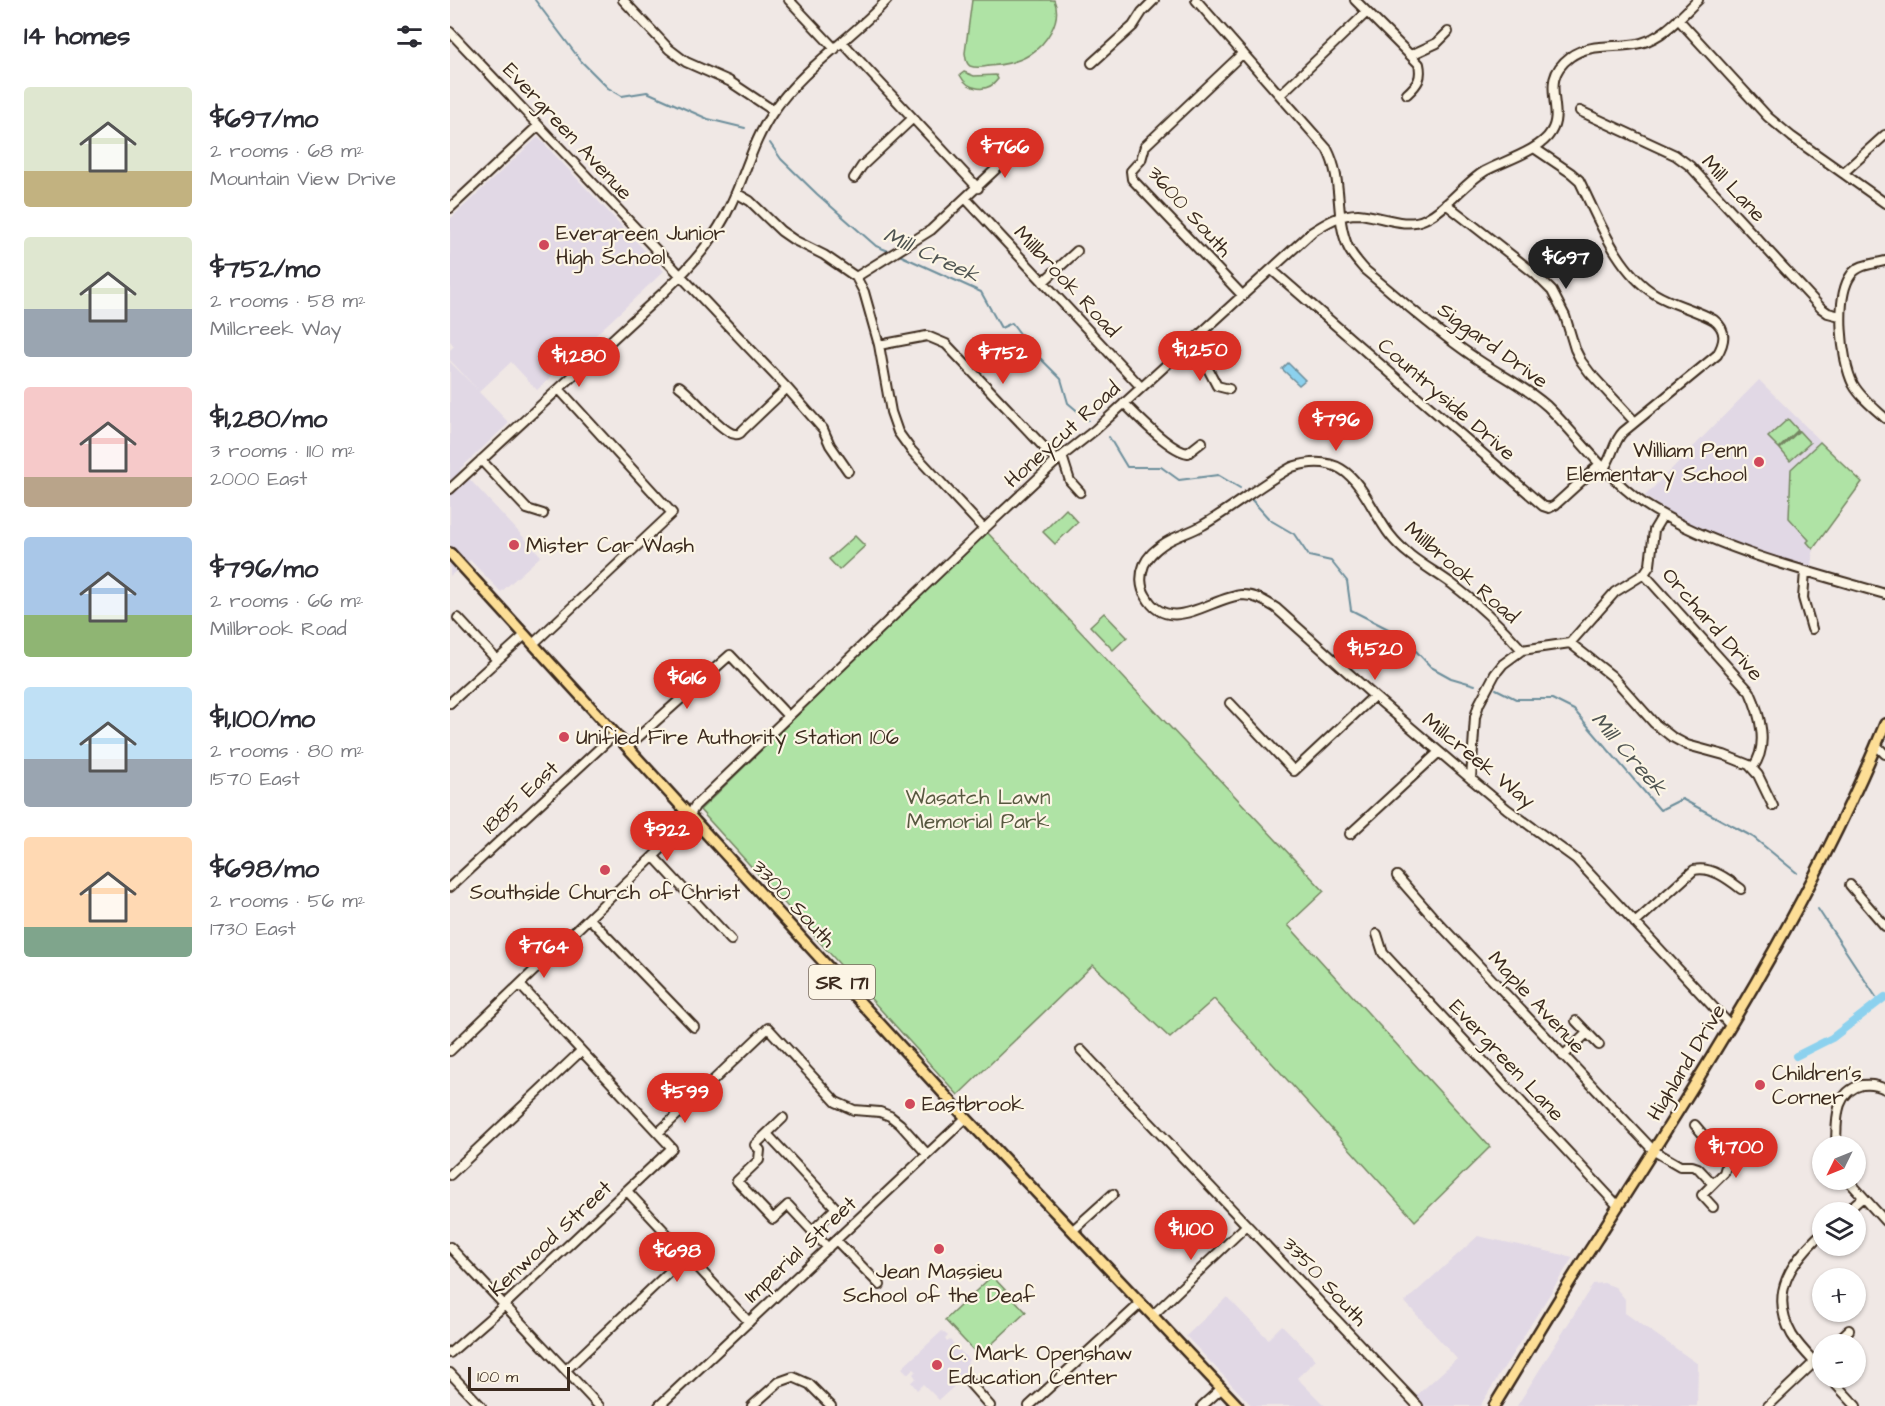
<!DOCTYPE html>
<html lang="en">
<head>
<meta charset="utf-8">
<style>
	:root { --surface:#fff; --page:#f2f2f3; --text:#2b2b33; --muted:#7c7c81; --accent:#d93025 }
	body { margin:0; font-family:"Architects Daughter",sans-serif; background:var(--page); color:var(--text); height:100vh; display:flex; flex-direction:column; font-size:22px; white-space:nowrap }
	* { box-sizing:border-box; margin:0 }
	p { font-size:20px; color:var(--muted) }
	.icon { flex:none; width:33px; height:33px; fill:none; stroke:currentColor; stroke-width:2; stroke-linecap:round; stroke-linejoin:round }
	.map { position:relative; flex:1; overflow:hidden }
	.sheet { display:flex; flex-direction:column; background:var(--surface); width:450px }
	.sheet>* { flex:none }
	.needle { width:39px; rotate:227deg }
	.buttons { position:absolute; left:1362px; top:1136px; display:grid; gap:12px }
	.buttons a { display:grid; place-items:center; width:54px; height:54px; border-radius:50%; background:var(--surface); box-shadow:0 2px 4px #0004; font-size:30px }
	.scale { position:absolute; left:18px; bottom:15px; width:102px; box-sizing:border-box; padding-left:6px; border:3px solid #3b2a1e; border-top:0; font-size:16px; line-height:21px; white-space:nowrap; color:#3b2a1e; -webkit-text-stroke:4px #fcf5e5; paint-order:stroke }
	.price { position:absolute; translate:-50% -51px; padding:0 14px; border-radius:21px; background:var(--accent); color:#fff; font-size:20px; line-height:39px; filter:drop-shadow(0 2px 3px #0008) }
	.price::after { content:''; position:absolute; left:50%; top:36px; width:18px; height:14px; margin-left:-9px; background:inherit; clip-path:polygon(0 0,100% 0,50% 100%) }
	.price.on { background:#222; color:#fff }
	ul { padding:0; list-style:none }
	li { display:flex; align-items:center; gap:18px; height:150px; padding:0 24px }
	li span { display:grid; place-items:center; flex:none; width:168px; height:120px; border-radius:6px; color:#555 }
	li>.icon { margin-inline-start:auto }
	span .icon { width:72px; height:72px; fill:#fffc; stroke-width:1 }
	li b { font-size:26px }
	h2 { display:flex; justify-content:space-between; align-items:center; height:72px; padding:0 24px; font-size:26px }
	main { display:flex; flex:1; min-height:0 }
	.map>svg:first-child { display:block }
</style>
</head>
<body>
<main>
<section class="sheet">
<h2>14 homes<svg class="icon" aria-label="filters" viewBox="0 0 24 24"><path d="M4 7h16M4 17h16"/><circle cx="9" cy="7" r="2"/><circle cx="15" cy="17" r="2"/></svg></h2>
<ul>
<li><span style="background:linear-gradient(#dfe7d0 70%,#c2b280 0)"><svg class="icon" aria-label="home" viewBox="0 0 24 24"><path d="M3 11l9-7 9 7M6 9v11h12V9"/></svg></span><div><b>$697/mo</b><p>2 rooms · 68 m²</p><p>Mountain View Drive</p></div></li>
<li><span style="background:linear-gradient(#dfe7d0 60%,#9aa5b1 0)"><svg class="icon" aria-label="home" viewBox="0 0 24 24"><path d="M3 11l9-7 9 7M6 9v11h12V9"/></svg></span><div><b>$752/mo</b><p>2 rooms · 58 m²</p><p>Millcreek Way</p></div></li>
<li><span style="background:linear-gradient(#f6c9c9 75%,#b9a48a 0)"><svg class="icon" aria-label="home" viewBox="0 0 24 24"><path d="M3 11l9-7 9 7M6 9v11h12V9"/></svg></span><div><b>$1,280/mo</b><p>3 rooms · 110 m²</p><p>2000 East</p></div></li>
<li><span style="background:linear-gradient(#a9c7e8 65%,#8fb573 0)"><svg class="icon" aria-label="home" viewBox="0 0 24 24"><path d="M3 11l9-7 9 7M6 9v11h12V9"/></svg></span><div><b>$796/mo</b><p>2 rooms · 66 m²</p><p>Millbrook Road</p></div></li>
<li><span style="background:linear-gradient(#bfe0f5 60%,#9aa5b1 0)"><svg class="icon" aria-label="home" viewBox="0 0 24 24"><path d="M3 11l9-7 9 7M6 9v11h12V9"/></svg></span><div><b>$1,100/mo</b><p>2 rooms · 80 m²</p><p>1570 East</p></div></li>
<li><span style="background:linear-gradient(#ffd9b3 75%,#7fa58c 0)"><svg class="icon" aria-label="home" viewBox="0 0 24 24"><path d="M3 11l9-7 9 7M6 9v11h12V9"/></svg></span><div><b>$698/mo</b><p>2 rooms · 56 m²</p><p>1730 East</p></div></li>
</ul>
</section>
<div class="map">
<svg width="1435" height="1406" viewBox="0 0 1435 1406">
	<rect width="100%" height="100%" fill="#f0e8e5"/>
	<filter id="ink" filterUnits="userSpaceOnUse"><feTurbulence type="fractalNoise" baseFrequency=".0167" numOctaves="2"/><feDisplacementMap in="SourceGraphic" scale="12" xChannelSelector="R" yChannelSelector="G"/><feConvolveMatrix kernelMatrix="1 2 1 2 8 2 1 2 1" color-interpolation-filters="sRGB"/></filter>
	<g filter="url(#ink)">
		<!-- built -->
		<path fill="#e1d8e5" d="M88,137L214,271L87,390L61,362L29,392L59,423L10,469L91,556L51,592L20,560L0,576V362L28,390L0,360V350L4,346L0,341V219Z
			M1309,380L1412,482L1363,549L1361,569L1318,555L1253,529L1219,513L1195,496Z
			M1028,1236L1123,1257L1030,1406H967L971,1402L966,1396L1007,1359L955,1302Z
			M1154,1283L1165,1287L1175,1299V1313L1248,1364L1247,1406H1067L1143,1284Z
			M777,1297L818,1339L832,1325L866,1360L847,1378L875,1406H802L736,1336Z
			M492,1331L498,1336L495,1339L497,1342L500,1340L519,1360L517,1363L521,1368L518,1371L519,1373L489,1400L473,1384L467,1390L461,1382L466,1378L463,1374L466,1371L464,1369L458,1374L452,1368Z"/>
		<!-- green -->
		<path fill="#afe3a5" stroke="#758662" stroke-width="1.5" d="M522,0H604C613,20 596,44 579,55C568,62 552,65 539,66C534,67 525,68 520,66C515,63 516,57 515,53Z
			M514,72L524,76L546,75L548,79C538,93 518,91 510,75Z
			M1338,419L1348,430L1329,448L1318,437Z
			M1349,431L1360,443L1340,461L1330,449Z
			M1370,442L1412,482L1363,549L1357,542L1359,540L1339,518L1341,469Z
			M616,509L628,522L605,544L593,532Z
			M536,531L874,891L838,925L1040,1147L965,1221L764,999L720,1038L643,965L508,1095L250,810Z
			M405,536L415,546L389,570L379,559Z
			M654,613L677,637L663,650L640,626Z
			M542,1276L576,1312L529,1356L495,1320Z"/>
		<!-- water -->
		<path fill="#8cd1ee" stroke="#6c8e9b" stroke-width="1.5" d="M838,363L855,380L849,385L832,369Z"/>
		<g fill="none" stroke-linecap="round" stroke-linejoin="round">
			<!-- stream -->
			<path stroke="#6c8e9b" stroke-width="2" d="M85,0L131,61L158,88L172,96L197,92L258,119L295,128
				M320,143L331,159L367,194L426,246L441,252
				M447,254L531,292L551,328L562,323L583,351L611,379L618,403L638,420
				M659,437L677,467H711L729,480L768,475L790,488
				M801,499L820,520L844,534L859,556L881,561L897,581L901,610L952,636L981,667L1001,678L1025,685
				M1046,689L1066,699H1102L1124,710L1210,810L1232,799L1303,837L1347,873
				M1368,909L1426,997"/>
			<!-- canal -->
			<path stroke="#8cd1ee" stroke-width="8" d="M1346,1056L1382,1038L1435,997"/>
			<defs>
				<path id="minor" d="M173,0L219,49L236,62L279,81L324,111
					M339,0L385,49
					M746,0L877,149C894,181 884,215 898,247C902,256 909,263 915,270C950,299 984,330 1021,355C1046,373 1075,386 1097,406C1133,441 1161,485 1204,510C1275,552 1357,571 1435,594
					M905,0L969,64C972,78 968,84 957,94
					M1228,19L1318,117L1342,137L1435,203
					M0,32L337,388L373,429L380,445L398,471
					M393,43L528,188
					M793,53L695,146L691,160L681,171L682,179L793,296
					M961,55L987,43L998,32
					M642,63L683,26L692,12L704,0
					M830,95L917,12
					M1130,111L1225,155L1240,166L1371,308L1378,313L1390,316
					M1084,148L1121,173L1129,180C1148,218 1167,271 1205,294C1223,305 1245,309 1264,320C1277,330 1275,342 1267,355L1173,432C1163,442 1163,456 1154,468
					M1393,173L1435,135
					M404,178L412,166L463,118
					M286,193L300,201L331,231L344,240L374,255L406,277L414,292L429,345L441,412L448,432L461,450L534,529
					M516,199L691,387
					M996,204L1084,273L1102,291L1115,316L1125,349L1131,361L1140,373L1185,422
					M0,208L88,126
					M1435,261C1424,264 1408,264 1401,275C1385,297 1391,360 1403,384C1410,397 1424,408 1435,418
					M822,270L1093,506L1099,508L1105,505L1150,464
					M406,277L481,230L577,140
					M593,282L627,251
					M429,345L477,336L496,344L607,461
					M737,345L756,365L767,386L779,389
					M229,386C242,395 273,434 285,434C290,435 290,433 293,430L337,388
					M674,403C687,416 720,451 738,453L752,442
					M612,456L620,481L630,492
					M31,460L77,509L93,514
					M0,489L215,291C242,265 266,238 281,204C296,173 303,141 323,112C353,68 401,39 437,0
					M1355,571L1353,598L1362,629
					M1194,574L1300,692C1310,714 1319,747 1303,767
					M8,618L47,660
					M1120,643L1162,676L1204,723L1222,737L1237,745L1274,755L1299,765L1308,775L1323,806
					M83,644L222,513L109,389
					M1072,650C1051,626 1027,603 1002,584C980,568 957,557 940,535C925,516 912,481 891,469C876,460 858,462 842,467C811,484 784,507 753,525C740,533 724,536 712,545C704,551 698,556 694,565C690,575 690,587 696,596C718,637 762,597 792,595C805,595 815,601 826,608L924,696L1021,779L1057,809L1126,859L1280,1025
					M0,703L75,635
					M780,703L844,771L924,696
					M1426,745L1435,754
					M177,747L280,655L338,716
					M1021,779L1025,717L1029,704L1045,674L1053,664L1072,650L1120,643L1165,592L1194,574L1200,565L1204,530L1213,515
					M900,834L989,752
					M204,857L281,940
					M947,876L982,916L1204,1151L1230,1166H1242L1248,1168L1263,1184
					M1400,885L1435,926
					M0,887L165,734
					M139,918L244,1027
					M1185,923L1244,870C1261,866 1278,879 1291,889
					M927,934L933,953L1168,1206
					M1126,1021L1149,1045
					M631,1050L968,1406
					M0,1051L233,828L245,806L534,529L612,456L645,430L862,232C876,223 890,214 908,214C929,215 955,229 975,219C998,208 1013,184 1035,171C1054,161 1091,150 1101,132C1116,108 1087,82 1120,57C1140,42 1168,49 1191,43C1214,37 1231,16 1248,0
					M1113,1056L1137,1033
					M333,1118L305,1145L310,1150L309,1160L287,1181L323,1219L338,1205L378,1248
					M1245,1125L1277,1163L1274,1173L1252,1195L1263,1207
					M208,1133L318,1028L386,1102L404,1110L430,1112L440,1116L450,1124L477,1154
					M317,1134L386,1208L362,1231
					M1386,1146C1387,1123 1383,1092 1412,1085C1420,1084 1428,1085 1435,1089
					M0,1175L131,1051
					M1397,1179L1435,1221
					M177,1191L299,1322
					M1396,1212L1413,1197
					M623,1230L663,1194
					M1372,1233C1342,1261 1318,1293 1342,1335C1350,1348 1362,1359 1372,1370
					M386,1240L430,1285
					M0,1247L149,1406
					M703,1315L797,1225
					M1384,1344L1399,1330
					M0,1353L46,1313L222,1148L70,985
					M116,1370L237,1255
					M0,1373L31,1406
					M1379,1377L1406,1406
					M517,1380L540,1406
					M209,1406L516,1118
					M302,1406L329,1382L343,1377L359,1384L381,1406
					M579,1406L691,1303
					M752,1406L772,1388
					M1318,1406L1372,1355"/>
				<path id="major" d="M0,553L516,1118L788,1406
					M1044,1406C1078,1351 1111,1294 1147,1239C1253,1073 1360,907 1435,724"/>
			</defs>
			<!-- minor casing -->
			<use href="#minor" stroke="#3b2a1e" stroke-width="12"/>
			<!-- major casing -->
			<use href="#major" stroke="#3b2a1e" stroke-width="14"/>
			<!-- minor -->
			<use href="#minor" stroke="#fcf5e5" stroke-width="8"/>
			<!-- major -->
			<use href="#major" stroke="#fdde96" stroke-width="9"/>
		</g>
	</g>
	<!-- markers -->
	<g fill="#d1495b" stroke="#fcf5e5" stroke-width="2">
		<circle cx="94" cy="245" r="6"/>
		<circle cx="1309" cy="462" r="6"/>
		<circle cx="64" cy="545" r="6"/>
		<circle cx="114" cy="737" r="6"/>
		<circle cx="155" cy="870" r="6"/>
		<circle cx="1310" cy="1085" r="6"/>
		<circle cx="460" cy="1104" r="6"/>
		<circle cx="489" cy="1249" r="6"/>
		<circle cx="487" cy="1365" r="6"/>
	</g>
	<g text-anchor="middle" stroke-width="4.5" stroke-linejoin="round" paint-order="stroke">
		<!-- shield labels -->
		<rect fill="#fcf5e5" stroke="#75675a" stroke-width="1.5" x="359" y="965" width="66" height="34" rx="4.5"/>
		<g font-size="20" font-weight="bold" fill="#3b2a1e">
			<text x="392" y="989">SR 171</text>
		</g>
		<!-- street labels -->
		<g font-size="21" fill="#3b2a1e" stroke="#fcf5e5">
			<text transform="translate(118 131) rotate(47)" y="7">Evergreen Avenue</text>
			<text transform="translate(1284 188) rotate(47)" y="7">Mill Lane</text>
			<text transform="translate(740 211) rotate(48)" y="7">3600 South</text>
			<text transform="translate(617 281) rotate(47)" y="7">Millbrook Road</text>
			<text transform="translate(1043 345) rotate(36)" y="7">Siggard Drive</text>
			<text transform="translate(997 399) rotate(41)" y="7">Countryside Drive</text>
			<text transform="translate(612 434) rotate(-42)" y="7">Honeycut Road</text>
			<text transform="translate(1012 572) rotate(41)" y="7">Millbrook Road</text>
			<text transform="translate(1263 624) rotate(49)" y="7">Orchard Drive</text>
			<text transform="translate(1029 760) rotate(39)" y="7">Millcreek Way</text>
			<text transform="translate(70 797) rotate(-43)" y="7">1885 East</text>
			<text transform="translate(344 903) rotate(47)" y="7">3300 South</text>
			<text transform="translate(1087 1002) rotate(47)" y="7">Maple Avenue</text>
			<text transform="translate(1057 1060) rotate(47)" y="7">Evergreen Lane</text>
			<text transform="translate(1236 1062) rotate(-59)" y="7">Highland Drive</text>
			<text transform="translate(100 1238) rotate(-43)" y="7">Kenwood Street</text>
			<text transform="translate(350 1249) rotate(-43)" y="7">Imperial Street</text>
			<text transform="translate(875 1281) rotate(47)" y="7">3350 South</text>
		</g>
		<!-- poi labels -->
		<g font-size="21" fill="#3b2a1e" stroke="#fcf5e5" text-anchor="start">
			<text x="106" y="240">Evergreen Junior<tspan x="106" dy="24">High School</tspan></text>
			<text x="1297" y="457" text-anchor="end">William Penn<tspan x="1297" dy="24">Elementary School</tspan></text>
			<text x="76" y="552">Mister Car Wash</text>
			<text x="126" y="744">Unified Fire Authority Station 106</text>
			<text x="155" y="899" text-anchor="middle">Southside Church of Christ</text>
			<text x="1322" y="1080">Children's<tspan x="1322" dy="24">Corner</tspan></text>
			<text x="472" y="1111">Eastbrook</text>
			<text x="489" y="1278" text-anchor="middle">Jean Massieu<tspan x="489" dy="24">School of the Deaf</tspan></text>
			<text x="499" y="1360">C. Mark Openshaw<tspan x="499" dy="24">Education Center</tspan></text>
		</g>
		<!-- park labels -->
		<g font-size="21" fill="#585840" stroke="#fcf5e5">
			<text x="528" y="804">Wasatch Lawn<tspan x="528" dy="24">Memorial Park</tspan></text>
		</g>
		<!-- water labels -->
		<g font-size="22" font-style="italic" fill="#4f5452" stroke="#fcf5e5">
			<text transform="translate(482 254) rotate(25)" y="8">Mill Creek</text>
			<text transform="translate(1180 753) rotate(49)" y="8">Mill Creek</text>
		</g>
	</g>
</svg>
<div class="buttons">
<a><svg class="needle" viewBox="-14 -14 28 28"><path d="M0-13l5 13h-10z" fill="#e53935"/><path d="M0 13l5-13h-10z" fill="#7c7c81"/></svg></a>
<a><svg class="icon" aria-label="layers" viewBox="0 0 24 24"><path d="M12 4l9 5-9 5-9-5zM3 14l9 5 9-5"/></svg></a>
<a>+</a>
<a>−</a>
</div>
<div class="scale">100 m</div>
<b class="price" style="left:555px;top:179px">$766</b>
<b class="price on" style="left:1116px;top:290px">$697</b>
<b class="price" style="left:750px;top:382px">$1,250</b>
<b class="price" style="left:553px;top:385px">$752</b>
<b class="price" style="left:129px;top:388px">$1,280</b>
<b class="price" style="left:886px;top:452px">$796</b>
<b class="price" style="left:925px;top:681px">$1,520</b>
<b class="price" style="left:237px;top:710px">$616</b>
<b class="price" style="left:217px;top:862px">$922</b>
<b class="price" style="left:94px;top:979px">$764</b>
<b class="price" style="left:235px;top:1124px">$599</b>
<b class="price" style="left:1286px;top:1179px">$1,700</b>
<b class="price" style="left:741px;top:1261px">$1,100</b>
<b class="price" style="left:227px;top:1283px">$698</b>
</div>
</main>
</body>
</html>
